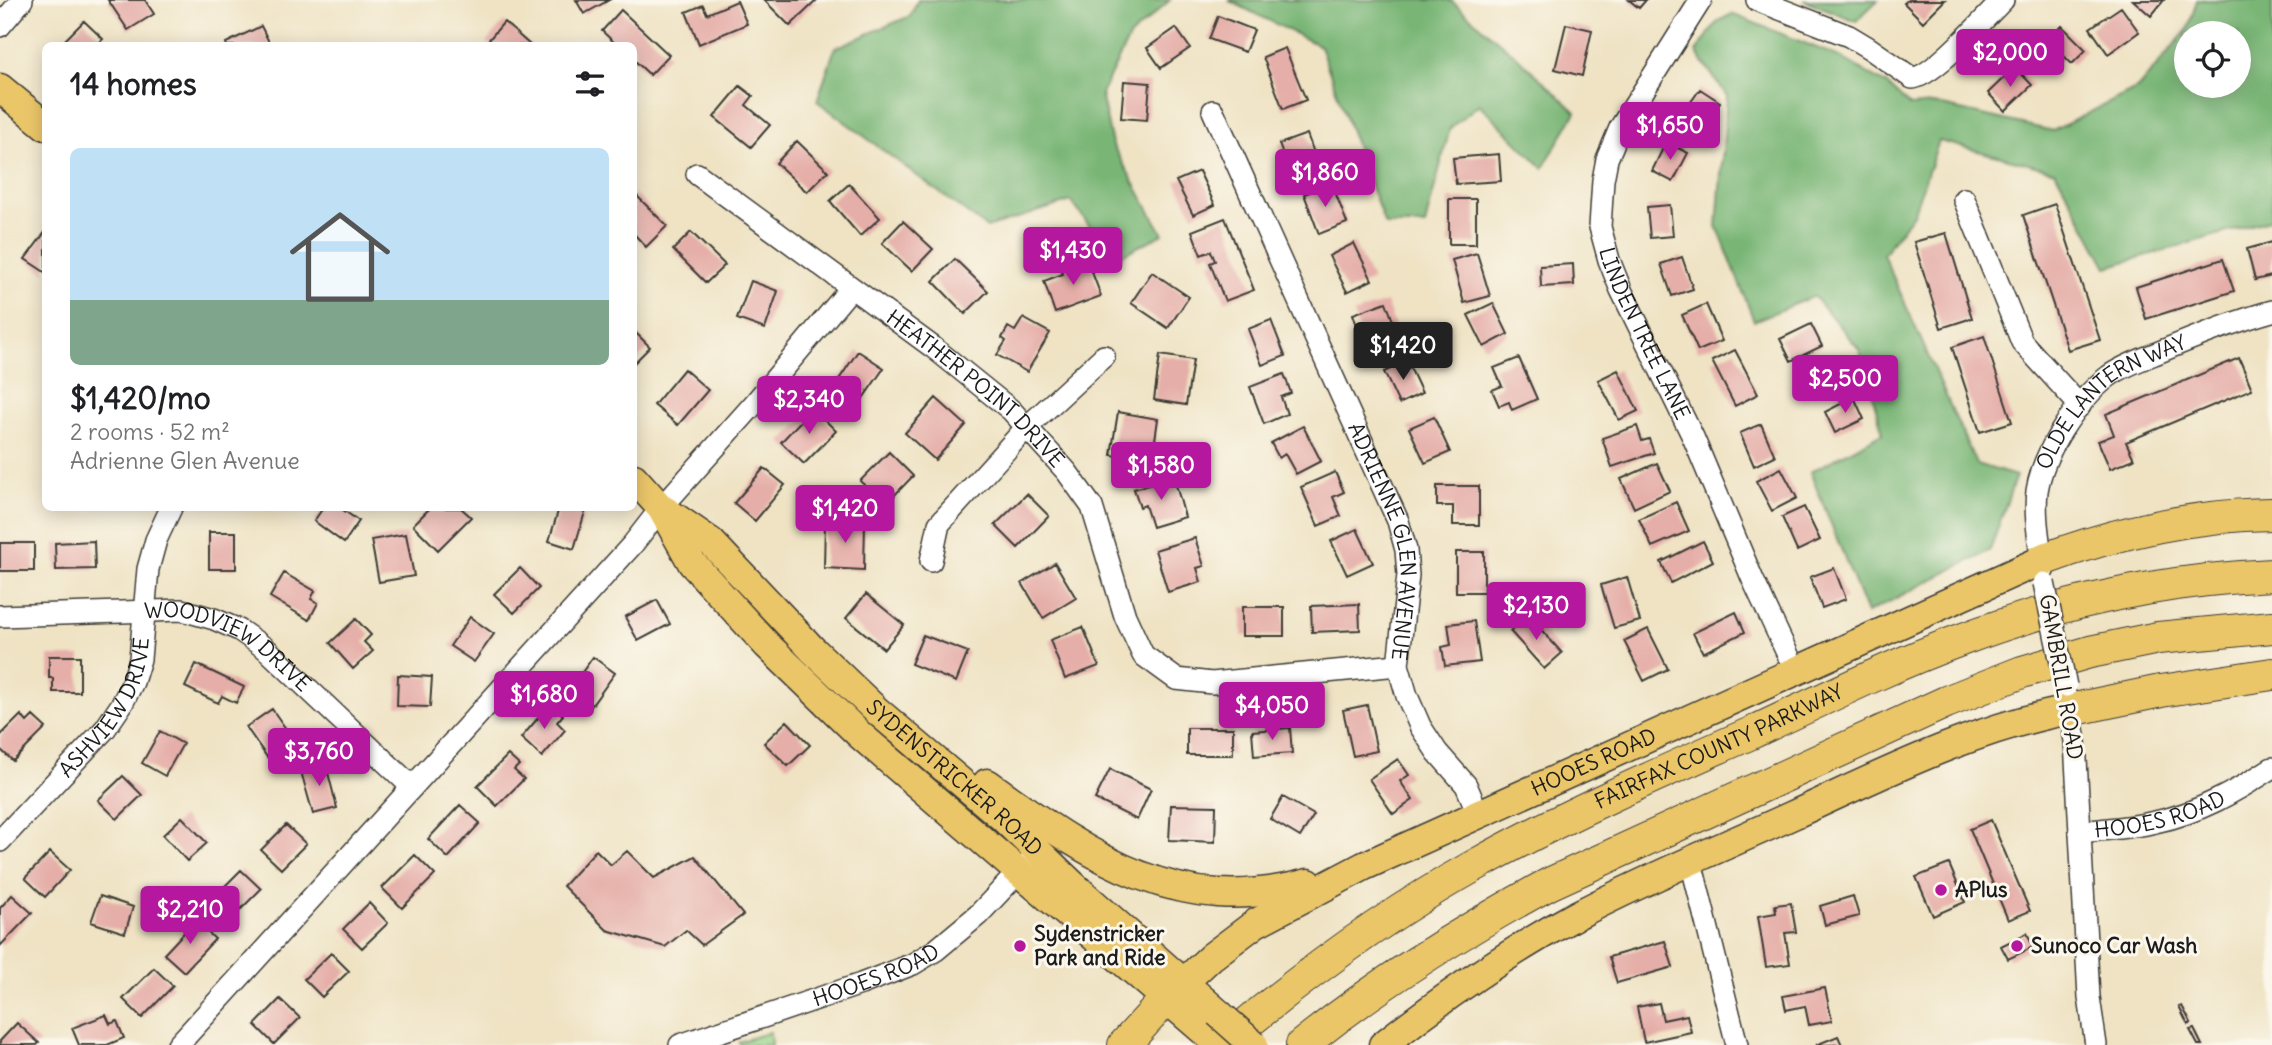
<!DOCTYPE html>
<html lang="en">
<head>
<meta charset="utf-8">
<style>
	:root { --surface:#fff; --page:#f2f2f2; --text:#202124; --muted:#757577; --accent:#b5179e }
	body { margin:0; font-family:Delius,sans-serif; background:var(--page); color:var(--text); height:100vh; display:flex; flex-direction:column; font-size:26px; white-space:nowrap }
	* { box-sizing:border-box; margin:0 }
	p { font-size:23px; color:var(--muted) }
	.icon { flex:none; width:38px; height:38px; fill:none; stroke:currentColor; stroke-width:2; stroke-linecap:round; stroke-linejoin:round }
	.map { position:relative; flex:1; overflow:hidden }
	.details { position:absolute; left:42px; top:42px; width:595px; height:469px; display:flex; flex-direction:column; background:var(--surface); border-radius:10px; box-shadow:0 4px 18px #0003 }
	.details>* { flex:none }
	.fabs { position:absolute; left:2174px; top:21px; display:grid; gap:14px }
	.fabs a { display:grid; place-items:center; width:77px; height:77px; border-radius:50%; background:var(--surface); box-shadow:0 4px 18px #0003; font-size:35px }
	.price { position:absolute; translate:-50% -60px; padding:0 16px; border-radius:7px; background:var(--accent); color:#fff; font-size:23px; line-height:46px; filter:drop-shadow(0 2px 4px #0008) }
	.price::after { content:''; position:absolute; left:50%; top:42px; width:21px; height:16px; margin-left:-10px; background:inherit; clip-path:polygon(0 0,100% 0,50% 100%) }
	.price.selected { background:#222; color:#fff }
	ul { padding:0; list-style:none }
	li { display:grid; align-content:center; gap:14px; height:371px; padding:0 28px }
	li span { display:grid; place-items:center; height:217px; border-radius:10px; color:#555 }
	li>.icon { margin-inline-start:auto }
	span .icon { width:126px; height:126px; fill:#fffc; stroke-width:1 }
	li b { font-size:30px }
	h2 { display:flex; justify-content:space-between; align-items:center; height:84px; padding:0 28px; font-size:30px }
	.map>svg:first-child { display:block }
</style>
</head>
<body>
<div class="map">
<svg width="2272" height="1045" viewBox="0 0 2272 1045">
	<rect width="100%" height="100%" fill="#fbf7ec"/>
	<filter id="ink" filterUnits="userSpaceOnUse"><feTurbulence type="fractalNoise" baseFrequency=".0143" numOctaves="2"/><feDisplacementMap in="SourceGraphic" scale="14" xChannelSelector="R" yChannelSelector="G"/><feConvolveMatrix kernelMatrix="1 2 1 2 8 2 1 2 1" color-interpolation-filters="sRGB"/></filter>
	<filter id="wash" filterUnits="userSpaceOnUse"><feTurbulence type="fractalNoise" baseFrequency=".00686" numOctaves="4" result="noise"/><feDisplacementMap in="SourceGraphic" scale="28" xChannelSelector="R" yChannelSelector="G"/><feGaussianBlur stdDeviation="1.57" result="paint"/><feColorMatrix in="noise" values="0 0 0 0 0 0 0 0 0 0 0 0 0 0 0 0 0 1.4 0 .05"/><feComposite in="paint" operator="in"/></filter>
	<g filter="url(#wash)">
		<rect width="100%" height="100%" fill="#efe3c4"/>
		<!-- green -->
		<path fill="#97d58a" stroke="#5a7853" stroke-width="2" d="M770,1032L771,1045H740L739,1042Z"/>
		<!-- forest -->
		<path fill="#79b676" stroke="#4a6949" stroke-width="2" fill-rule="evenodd" d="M918,0H1170L1130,36L1101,94L1112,144L1163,234L1114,259L1071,201L987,228L817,101L835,48L910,16Z
			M1228,0H1450L1516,56L1576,112L1543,168L1479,104L1450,128L1425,225H1385L1320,46Z
			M1804,0H1878L1856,21Z
			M2197,0H2272V219L2107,267L2055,171L1939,141L1913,214L1883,254L1976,464L2016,476L1990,550L1867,613L1810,472L1883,433L1859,349L1814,296L1754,321L1717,226L1727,96L1696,52L1718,21L1732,14L1842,58L1889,86L1910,106L1934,104L2053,131L2138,88L2188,29ZM2238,33V86H2186V33Z"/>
		<g id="blocks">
			<!-- building -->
			<path fill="#e5aea8" d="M108,0H145L154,14L128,30Z
				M576,0H609L584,14Z
				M764,0H817L790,26Z
				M1629,0H1646L1639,8Z
				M1908,0H1945L1923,22L1904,3Z
				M2133,0H2164L2151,16Z
				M737,1L747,24L699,44L686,12L703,5L707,14Z
				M2121,7L2139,32L2108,54L2090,28Z
				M621,10L669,55L650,75L634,60V46H618L602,31Z
				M1218,16L1254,30L1245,52L1209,39Z
				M84,21L103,39L96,46H59Z
				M504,22L531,46L485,44Z
				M1566,24L1592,30L1582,76L1555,69Z
				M261,26L271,46H227L226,43Z
				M2062,26L2086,50L2072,64L2064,56L2051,69L2035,53Z
				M1176,28L1190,48L1161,68L1147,48Z
				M1285,48L1306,100L1283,109L1263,57Z
				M2015,67L2032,85L2005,111L1988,93Z
				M1124,81L1150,83L1147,120L1121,118Z
				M740,86L753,96L746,105L770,125L751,147L714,117Z
				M1700,89L1720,102L1701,130L1681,116Z
				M1307,134L1320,169L1292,179L1279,144Z
				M797,141L828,171L807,192L776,163Z
				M1666,142L1688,153L1673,182L1652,171Z
				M1499,154L1501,181L1456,184L1453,158Z
				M1199,171L1215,205L1193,215L1176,181Z
				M849,184L880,218L860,236L830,201Z
				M1332,184L1347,223L1319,234L1304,194Z
				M634,193L667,226L646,247L634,234Z
				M1449,199H1476V244H1449Z
				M2055,204L2100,340L2068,350L2023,215Z
				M1670,205L1673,236L1650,238L1647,207Z
				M1225,218L1254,290L1225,301L1210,263L1215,261L1211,251L1201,255L1192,231Z
				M903,221L933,249L912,271L882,243Z
				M46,231V273L25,259Z
				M691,232L725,265L706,283L673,250Z
				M1946,233L1972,318L1941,328L1914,242Z
				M2272,242V276L2255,280L2247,249Z
				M1354,243L1372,280L1347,292L1329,256Z
				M1477,253L1490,296L1464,303L1452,260Z
				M1682,257L1693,289L1672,296L1661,264Z
				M955,259L988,291L965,314L933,281Z
				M1087,259L1101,296L1055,313L1044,281L1063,274L1061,269Z
				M2223,259L2234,291L2146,319L2136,287Z
				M1573,264L1574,285L1541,287L1540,266Z
				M1152,272L1189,297L1168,328L1131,303Z
				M751,281L778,291L765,329L737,319Z
				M1386,302L1400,340L1378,348L1371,330L1360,334L1353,314Z
				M1493,303L1508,334L1484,347L1468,315Z
				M1706,304L1722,341L1698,351L1682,315Z
				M1023,318L1050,333L1027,372L997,355L1006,341L1002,338L1008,327L1015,331Z
				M1271,320L1285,356L1262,365L1248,329Z
				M1811,324L1822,346L1791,361L1780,339Z
				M634,331L650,347L634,363Z
				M1984,336L2012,422L1980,432L1952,347Z
				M1735,350L1758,394L1735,406L1712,361Z
				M858,351L884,368L861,401L836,384Z
				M1160,355L1193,360L1186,405L1154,400Z
				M1519,358L1537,399L1512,410L1509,402L1499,406L1492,390L1502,386L1494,368Z
				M2239,358L2252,389L2126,442L2134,459L2110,469L2098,441L2114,435L2106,414Z
				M1407,361L1422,393L1399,404L1384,372Z
				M684,369L708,390L678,425L654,405Z
				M1618,370L1638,411L1619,420L1598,380Z
				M1284,374L1291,393L1281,397L1287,414L1264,424L1250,387Z
				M1854,397L1864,419L1835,433L1825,412Z
				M936,398L966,425L935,460L905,433Z
				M813,408L836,431L804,464L781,442Z
				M1118,412L1158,419L1152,461L1111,455Z
				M1434,417L1450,452L1425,463L1409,428Z
				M1761,424L1775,456L1754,466L1740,433Z
				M1303,426L1321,461L1296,474L1285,454L1279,458L1271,443Z
				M1637,426L1642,441L1649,439L1654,453L1612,467L1602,438Z
				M889,452L913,476L885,505L860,481Z
				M1657,463L1670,491L1634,508L1621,479Z
				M764,468L785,485L755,521L734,503Z
				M1781,468L1797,498L1772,511L1756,481Z
				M1335,472L1344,492L1333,497L1341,516L1318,526L1301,487Z
				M1174,478L1185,517L1152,527L1145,505L1140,507L1134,489Z
				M1437,486H1479V525H1453V506H1437Z
				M1027,494L1049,516L1018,548L995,525Z
				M1676,502L1689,531L1652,547L1639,519Z
				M1804,507L1820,540L1797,551L1782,517Z
				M323,508H340L359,521L344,543L314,521Z
				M430,508H461L471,517L438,550L413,525Z
				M559,508H571L585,512L574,549L549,541Z
				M825,520L865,522L864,570L824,568Z
				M1357,529L1373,563L1347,575L1331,541Z
				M209,532H236V569H209Z
				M406,534L414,576L379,582L371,540Z
				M1195,538L1204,566L1197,568L1201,582L1168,592L1155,550Z
				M94,541L95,569L56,570L55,543Z
				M1703,541L1713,561L1671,583L1661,562Z
				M0,543H34V571H0Z
				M1456,552H1484V592H1456Z
				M1055,563L1076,598L1043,618L1022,583Z
				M520,568L539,588L514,613L494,594Z
				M1834,568L1846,599L1822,608L1810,577Z
				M284,573L315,591L311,599L318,603L309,620L270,597Z
				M1627,577L1640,621L1614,628L1601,585Z
				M866,594L904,625L884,649L846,618Z
				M657,600L670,624L638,641L625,617Z
				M1359,604L1360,630L1312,632L1311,606Z
				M1242,607H1284V636H1242Z
				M1736,612L1745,632L1703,653L1693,633Z
				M1528,615L1562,653L1544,669L1510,631Z
				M470,617L494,634L474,662L450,646Z
				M356,619L371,635L364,642L373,651L353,669L330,643Z
				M1474,621L1480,662L1445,666L1442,647L1451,645L1448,624Z
				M1083,627L1099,666L1065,679L1050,640Z
				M1648,629L1668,669L1644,681L1624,641Z
				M923,635L968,652L956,682L911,664Z
				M49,656H80V692H53V678H49Z
				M593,657L615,673L587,712L565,696Z
				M196,664L244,687L236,703L222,696L218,703L185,687Z
				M398,675L432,677L430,707L397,706Z
				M550,704L563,715L557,722L565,730L542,757L521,738Z
				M1367,705L1377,751L1353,756L1343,710Z
				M272,709L293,739L267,757L246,727Z
				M21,715L27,722L33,716L46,728L13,761L0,749V736Z
				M787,721L810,745L788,766L764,743Z
				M1187,728H1233V755H1187Z
				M1290,728L1292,753L1254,756L1252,731Z
				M160,731L183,744L165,776L142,763Z
				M508,755L519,765L514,770L524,779L497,806L477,786Z
				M1398,759L1409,775L1400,781L1413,800L1393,814L1369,779Z
				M325,761L337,808L313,814L300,768Z
				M1110,769L1151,789L1137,820L1095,799Z
				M123,776L142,795L117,819L98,800Z
				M1283,797L1314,815L1300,837L1270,819Z
				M460,805L480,823L448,858L428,839Z
				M1171,805L1216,806L1215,842L1169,840Z
				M182,817L207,843L187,861L163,835Z
				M1991,820L2030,911L2008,920L1970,829Z
				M286,825L306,844L281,869L261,850Z
				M596,850L611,865L627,851L654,878L695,856L743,915L702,945L686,930L665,947L607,930L563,886Z
				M50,852L70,870L45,897L25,878Z
				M415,855L435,875L402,908L382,888Z
				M1949,864L1965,902L1933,916L1916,877Z
				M241,870L261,889L229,921L209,902Z
				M12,895L32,913L0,946V908Z
				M100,896L133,907L125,933L91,922Z
				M1853,896L1859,916L1825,925L1820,906Z
				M369,903L388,923L362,948L343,929Z
				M1791,903L1796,932L1785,933L1790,964L1766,967L1758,916L1776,913L1775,905Z
				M195,921L215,939L184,972L164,954Z
				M2027,933L2033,947L2008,959L2001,946Z
				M1665,941L1673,967L1617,983L1609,957Z
				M331,953L349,971L322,997L304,979Z
				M154,968L173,986L142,1018L123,999Z
				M1825,988L1832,1021L1809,1025L1805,1006L1786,1010L1783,996Z
				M280,999L300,1018L274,1044L255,1025Z
				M1659,1003L1663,1020L1687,1015L1691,1032L1644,1042L1637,1007Z
				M2182,1006L2191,1023L2188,1025L2179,1007Z
				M106,1015L110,1024L117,1021L124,1038L107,1045H79L72,1028Z
				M17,1023L39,1043L37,1045H0V1041Z
				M2194,1029L2202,1045H2198L2190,1030Z
				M1838,1036L1842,1045H1816Z"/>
		</g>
	</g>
	<g filter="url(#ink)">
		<use href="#blocks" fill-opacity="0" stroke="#3c3a35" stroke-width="2"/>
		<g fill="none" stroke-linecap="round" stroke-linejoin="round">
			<defs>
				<g id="minor">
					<path id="s1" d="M1701,0L1620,128L1607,159L1603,180L1600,227L1609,260L1621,290L1693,437L1753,580L1795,670"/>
					<path d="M1757,0L1849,36L1869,48L1912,78C1932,78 1986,17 2003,0"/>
					<path d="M0,26L22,0"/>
					<path id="s2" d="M1213,111L1398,521L1406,550L1408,575L1398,665L1407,696L1420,726L1437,752L1466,785L1478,813"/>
					<path id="s3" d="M697,174L934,348L1011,410L1067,472L1092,507L1125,616L1143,655L1176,679L1212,683L1398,665"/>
					<path d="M1964,199L2022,342L2080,406"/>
					<path d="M931,561L939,524L1026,428L1104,356"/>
					<path id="s4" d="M2043,571C2040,545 2034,517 2037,491C2043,452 2077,400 2109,376C2123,366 2142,359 2157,353C2195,337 2232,322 2272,311"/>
					<path id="s5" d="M0,616L182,610L214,619L239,630L265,648L412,787"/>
					<path d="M2068,699L2075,741L2089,997L2096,1045"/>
					<path id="s6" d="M2080,832C2105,829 2131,828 2155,822C2199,813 2235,792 2272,768"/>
					<path id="s7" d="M0,841L105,729L122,704L133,682L140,659L148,569L156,540L171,508"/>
					<path d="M1691,862L1737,1045"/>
					<path d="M178,1045L633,544L661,508L754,404L851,288"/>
					<path id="s8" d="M680,1045L861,984L913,964L936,950L978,915L1027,863"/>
				</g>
				<g id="major">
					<path d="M0,88L46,126"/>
					<path d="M634,478L661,508L692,563L767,645L860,735L1220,1045"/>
					<path id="s9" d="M666,511L711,542L812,649L876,710L1001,816L1073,885L1218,1013"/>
					<path d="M987,783C1090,856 1175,919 1308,883"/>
					<path id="s10" d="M1166,999L1211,957L1256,923L1364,866L2042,560"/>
					<path d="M1383,1045C1444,997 1508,952 1577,915C1647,878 1721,848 1793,815C1883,774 1973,728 2070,710"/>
				</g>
				<g id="highway">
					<path d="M2042,560C2114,533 2194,515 2272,514"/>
					<path d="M2070,710L2161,691L2272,674"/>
					<path d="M1124,1045L1166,999"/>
					<path id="s11" d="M1221,1045C1300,978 1384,916 1474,866C1563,816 1656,775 1749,734C1818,702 1887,667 1958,641C2059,602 2164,580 2272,575"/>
					<path d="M1302,1045C1379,983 1462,931 1549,884L1946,702L2022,672L2090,652L2158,638L2272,627"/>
				</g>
			</defs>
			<!-- minor casing -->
			<use href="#minor" stroke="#3c3a35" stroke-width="24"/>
			<!-- major casing -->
			<use href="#major" stroke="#3c3a35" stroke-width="31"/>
			<!-- highway casing -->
			<use href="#highway" stroke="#3c3a35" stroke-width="34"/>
			<!-- minor -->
			<use href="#minor" stroke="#fff" stroke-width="21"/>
			<!-- major -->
			<use href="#major" stroke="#ebc669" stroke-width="28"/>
			<!-- highway -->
			<use href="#highway" stroke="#ebc669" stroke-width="32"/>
			<defs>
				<path id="minor-bridge" d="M2044,583L2066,686"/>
				<path id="major-bridge" d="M1218,1013L1254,1045"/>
			</defs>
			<!-- minor-bridge casing -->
			<use href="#minor-bridge" stroke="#3c3a35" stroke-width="24" stroke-linecap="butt"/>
			<!-- major-bridge casing -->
			<use href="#major-bridge" stroke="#3c3a35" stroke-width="31" stroke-linecap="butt"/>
			<!-- minor-bridge -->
			<use href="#minor-bridge" stroke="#fff" stroke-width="21"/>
			<!-- major-bridge -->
			<use href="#major-bridge" stroke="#ebc669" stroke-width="28"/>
		</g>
	</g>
	<!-- markers -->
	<g fill="#b5179e" stroke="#fbf7ec" stroke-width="2.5">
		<circle cx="1941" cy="890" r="7"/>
		<circle cx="1020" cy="946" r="7"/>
		<circle cx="2017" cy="946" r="7"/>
	</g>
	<g text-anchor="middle" stroke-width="6" stroke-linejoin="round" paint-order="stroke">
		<!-- street labels -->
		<g font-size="21" fill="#1c1c1c" stroke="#fbf7ec">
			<text dy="7" stroke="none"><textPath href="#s1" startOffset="369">LINDEN TREE LANE</textPath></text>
			<text dy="7" stroke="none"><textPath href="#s3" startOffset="352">HEATHER POINT DRIVE</textPath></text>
			<text dy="7" stroke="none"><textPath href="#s4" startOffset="203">OLDE LANTERN WAY</textPath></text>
			<text dy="7" stroke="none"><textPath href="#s2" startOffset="467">ADRIENNE GLEN AVENUE</textPath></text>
			<text dy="7" stroke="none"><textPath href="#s5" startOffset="238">WOODVIEW DRIVE</textPath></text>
			<text transform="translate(2061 677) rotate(80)" y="7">GAMBRILL ROAD</text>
			<text dy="7" stroke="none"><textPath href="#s7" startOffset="173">ASHVIEW DRIVE</textPath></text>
			<text dy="7" stroke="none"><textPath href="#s11" startOffset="583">FAIRFAX COUNTY PARKWAY</textPath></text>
			<text dy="7" stroke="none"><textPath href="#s10" startOffset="492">HOOES ROAD</textPath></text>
			<text dy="7" stroke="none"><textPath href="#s9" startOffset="394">SYDENSTRICKER ROAD</textPath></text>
			<text dy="7" stroke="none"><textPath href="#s6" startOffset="82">HOOES ROAD</textPath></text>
			<text dy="7" stroke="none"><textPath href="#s8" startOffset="208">HOOES ROAD</textPath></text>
		</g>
		<!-- poi labels -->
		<g font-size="21" font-weight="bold" fill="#1c1c1c" stroke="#fbf7ec" text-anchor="start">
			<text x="1955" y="897">APlus</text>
			<text x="1034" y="941">Sydenstricker<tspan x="1034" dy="24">Park and Ride</tspan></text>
			<text x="2031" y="953">Sunoco Car Wash</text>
		</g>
	</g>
</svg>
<div class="fabs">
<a><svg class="icon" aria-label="locate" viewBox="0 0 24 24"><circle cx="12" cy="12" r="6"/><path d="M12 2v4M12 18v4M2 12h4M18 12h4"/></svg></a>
</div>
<b class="price" style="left:2010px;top:89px">$2,000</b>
<b class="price" style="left:1670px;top:162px">$1,650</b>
<b class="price" style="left:1325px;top:209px">$1,860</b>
<b class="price" style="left:1073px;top:287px">$1,430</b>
<b class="price selected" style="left:1403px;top:382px">$1,420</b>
<b class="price" style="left:1845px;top:415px">$2,500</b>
<b class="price" style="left:809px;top:436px">$2,340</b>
<b class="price" style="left:1161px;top:502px">$1,580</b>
<b class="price" style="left:845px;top:545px">$1,420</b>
<b class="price" style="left:1536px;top:642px">$2,130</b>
<b class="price" style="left:544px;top:731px">$1,680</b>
<b class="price" style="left:1272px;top:742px">$4,050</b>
<b class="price" style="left:319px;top:788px">$3,760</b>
<b class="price" style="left:190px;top:946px">$2,210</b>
<section class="details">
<h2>14 homes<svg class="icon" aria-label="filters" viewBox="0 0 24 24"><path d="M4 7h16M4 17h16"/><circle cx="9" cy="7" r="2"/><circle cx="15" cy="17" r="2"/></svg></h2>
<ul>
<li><span style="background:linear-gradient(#bfe0f5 70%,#7fa58c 0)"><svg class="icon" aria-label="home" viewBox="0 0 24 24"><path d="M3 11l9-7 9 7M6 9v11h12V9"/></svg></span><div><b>$1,420/mo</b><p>2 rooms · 52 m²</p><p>Adrienne Glen Avenue</p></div></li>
</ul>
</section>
</div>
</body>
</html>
